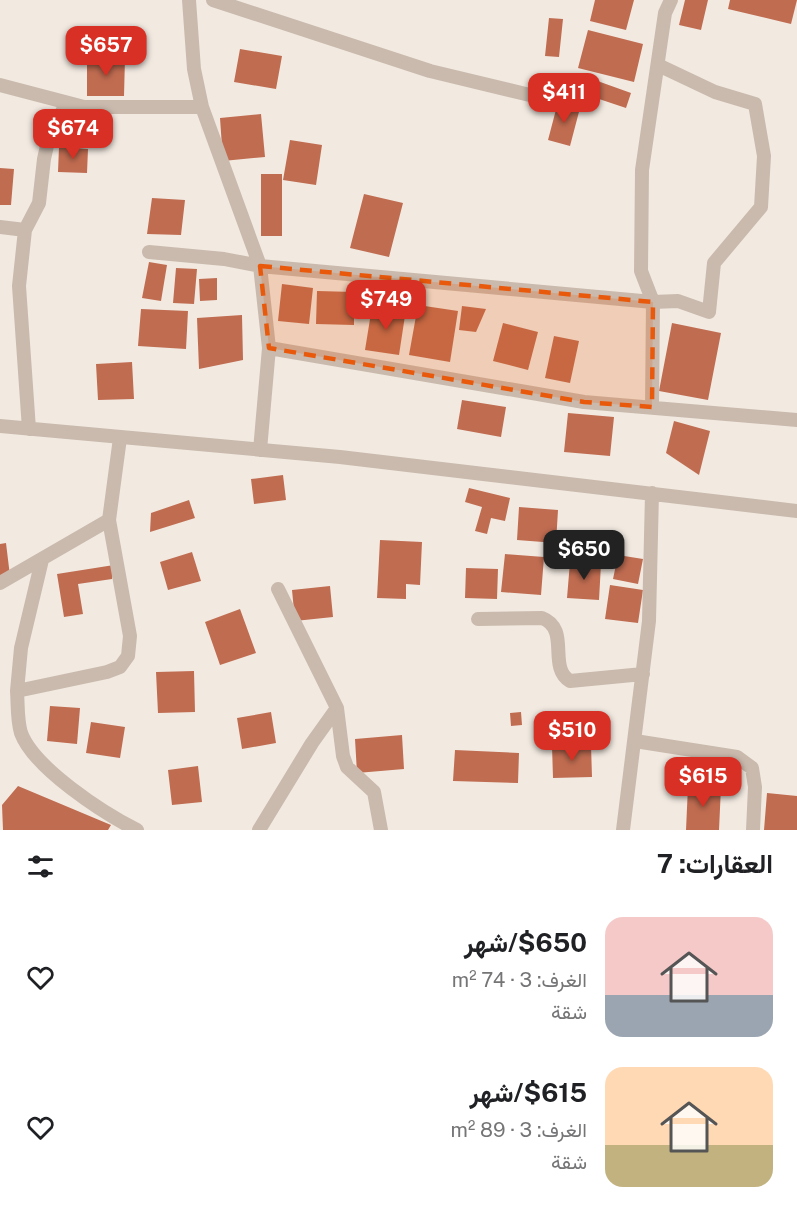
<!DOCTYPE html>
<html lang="ar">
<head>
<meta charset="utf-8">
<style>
	:root { --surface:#fff; --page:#f2f2f2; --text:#202124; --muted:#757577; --accent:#d93025 }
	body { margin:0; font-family:"Public Sans",Vazirmatn,sans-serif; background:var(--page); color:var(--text); direction:rtl; height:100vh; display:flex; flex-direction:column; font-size:22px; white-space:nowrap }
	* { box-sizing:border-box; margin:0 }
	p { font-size:20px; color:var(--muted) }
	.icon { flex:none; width:33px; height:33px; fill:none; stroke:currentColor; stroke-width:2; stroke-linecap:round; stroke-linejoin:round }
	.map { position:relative; height:830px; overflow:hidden; direction:ltr }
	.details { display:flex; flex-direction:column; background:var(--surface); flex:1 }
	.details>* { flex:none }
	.price { position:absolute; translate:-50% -51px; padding:0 14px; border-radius:12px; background:var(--accent); color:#fff; font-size:20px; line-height:39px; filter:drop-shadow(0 2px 3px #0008) }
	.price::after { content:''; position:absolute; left:50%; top:36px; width:18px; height:14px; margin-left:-9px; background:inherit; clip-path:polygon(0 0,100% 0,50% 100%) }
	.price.selected { background:#222; color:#fff }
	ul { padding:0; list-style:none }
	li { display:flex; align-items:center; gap:18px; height:150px; padding:0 24px }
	li span { display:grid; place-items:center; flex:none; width:168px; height:120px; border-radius:18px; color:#555 }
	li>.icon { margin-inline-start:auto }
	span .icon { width:72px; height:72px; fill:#fffc; stroke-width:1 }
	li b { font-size:26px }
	h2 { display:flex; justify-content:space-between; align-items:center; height:72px; padding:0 24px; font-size:26px }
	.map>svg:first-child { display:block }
</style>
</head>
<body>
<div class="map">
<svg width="797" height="830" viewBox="0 0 797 830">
	<rect width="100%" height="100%" fill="#f2eae1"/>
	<!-- building -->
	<path fill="#c06c51" d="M595,0H634L626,30L590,21Z
		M685,0H708L701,30L679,25Z
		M730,0H797L791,24L728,9Z
		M549,18L563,19L559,57L545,56Z
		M588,30L643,44L634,82L578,68Z
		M240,49L282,56L276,89L234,82Z
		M87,58H125L124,96H87Z
		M578,74L631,93L626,108L572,90Z
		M558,102L580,108L570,146L548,140Z
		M261,114L265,157L223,161L220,118Z
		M290,140L322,145L316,185L283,180Z
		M59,147L88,149L87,173L58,172Z
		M0,168L14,169L11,205H0Z
		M261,174H282V236H261Z
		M364,194L403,203L389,257L350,248Z
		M152,198L185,200L181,235L147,234Z
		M149,262L167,265L161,301L142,298Z
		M176,268L197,269L194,304L173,303Z
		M217,278V300L200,301L199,279Z
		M282,284L313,288L309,324L278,321Z
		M317,291L354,292V325L316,324Z
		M418,305L458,311L450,362L409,355Z
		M382,306L406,309L399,355L365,350L371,313L378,314Z
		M462,306L486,309L476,332L459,330Z
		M141,309L188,311L186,349L138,346Z
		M242,315L243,360L199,369L197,318Z
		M503,323L538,332L528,370L493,361Z
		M672,323L721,333L708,400L659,391Z
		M554,336L579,341L570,383L545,378Z
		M132,362L134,399L98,400L96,364Z
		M462,400L506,407L501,437L457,429Z
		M568,413L614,417L610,456L564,452Z
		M674,421L710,431L699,475L666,453Z
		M283,475L286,500L254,504L251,479Z
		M469,488L510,498L505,521L491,518L487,534L475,531L482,507L465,502Z
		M189,500L195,518L150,532L151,513Z
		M519,507L558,510L556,543L517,540Z
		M380,540L422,542L420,585L406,584V599L377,598Z
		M6,543L10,576L0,577V544Z
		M192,552L201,581L168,590L160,562Z
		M505,554L544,557L541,595L501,592Z
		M618,555L643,559L638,584L613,579Z
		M570,562L601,564L599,600L567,598Z
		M114,565L112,579L78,584L83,614L64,617L57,574Z
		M466,568L498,569L497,599L465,598Z
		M610,585L643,590L638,623L605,619Z
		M330,586L333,617L295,621L292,590Z
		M240,609L256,653L220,665L205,622Z
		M194,671L195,712L158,713L156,672Z
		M50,706L80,708L77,744L47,741Z
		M271,712L276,743L242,749L237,718Z
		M521,712L522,725L511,726L510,713Z
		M91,722L125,727L120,758L86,753Z
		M402,735L404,769L357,773L355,739Z
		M591,745L592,777L553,778L552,746Z
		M455,750L519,753L518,783L453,781Z
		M198,766L202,802L172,805L168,770Z
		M18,786L111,825L108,830H3L2,805Z
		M688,786L721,787L719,830H686Z
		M767,793L797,796V830H764Z"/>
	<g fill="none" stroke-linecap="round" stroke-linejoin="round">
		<!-- street -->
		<path stroke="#cabaad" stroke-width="14" d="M189,0L194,69L202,107L260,266L269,348L260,450
			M213,0L430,71L534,96
			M0,85L84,107H202
			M0,227L25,230
			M149,252L224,259L260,266L653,302L678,301L709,312L714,263L761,207L764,156L755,104L715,92L658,65
			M269,348L584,402L797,420
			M652,407L653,302L641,271L642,170L665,13L671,0
			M0,426L340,457L797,511
			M29,429L19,286L25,230L39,203L44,159L49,137L66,104
			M120,438L109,520L130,636L128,656L120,667L107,672L17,691C18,704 17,720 21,733C34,768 103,813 137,830
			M0,583L109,520
			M278,589L337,708L343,756L347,767L374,792L381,830
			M478,619L542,618C571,629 547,667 570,681L643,674
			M17,691L21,648L42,560
			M635,741L737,757L752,768L755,787L753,830
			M259,830L312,743L337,708
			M623,830L649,621L652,493"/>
	</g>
	<!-- marked area -->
	<path fill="#e8590c" fill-opacity="0.2" stroke="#e8590c" stroke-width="4.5" stroke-dasharray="12 8" stroke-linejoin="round" d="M260,266L653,302L652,407L584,402L269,348Z"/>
</svg>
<b class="price" style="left:106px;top:77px">$657</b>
<b class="price" style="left:564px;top:124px">$411</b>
<b class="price" style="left:73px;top:160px">$674</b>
<b class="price" style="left:386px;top:331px">$749</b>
<b class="price selected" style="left:584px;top:581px">$650</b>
<b class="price" style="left:572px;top:762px">$510</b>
<b class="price" style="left:703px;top:808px">$615</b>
</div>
<section class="details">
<h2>العقارات: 7<svg class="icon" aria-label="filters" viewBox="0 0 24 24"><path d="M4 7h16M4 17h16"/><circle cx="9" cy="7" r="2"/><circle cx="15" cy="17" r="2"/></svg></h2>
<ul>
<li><span style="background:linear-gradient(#f6c9c9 65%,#9aa5b1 0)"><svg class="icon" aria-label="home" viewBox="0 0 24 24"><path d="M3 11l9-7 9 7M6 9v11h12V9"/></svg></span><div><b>$650/شهر</b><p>الغرف: 3 · 74 m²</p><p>شقة</p></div><svg class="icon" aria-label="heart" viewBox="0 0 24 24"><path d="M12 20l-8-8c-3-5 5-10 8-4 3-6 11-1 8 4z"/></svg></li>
<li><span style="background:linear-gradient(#ffd9b3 65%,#c2b280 0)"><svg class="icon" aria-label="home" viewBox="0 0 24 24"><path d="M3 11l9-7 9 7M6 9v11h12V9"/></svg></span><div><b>$615/شهر</b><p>الغرف: 3 · 89 m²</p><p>شقة</p></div><svg class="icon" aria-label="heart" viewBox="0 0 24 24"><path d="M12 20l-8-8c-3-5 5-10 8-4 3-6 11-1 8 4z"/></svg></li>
</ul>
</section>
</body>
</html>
